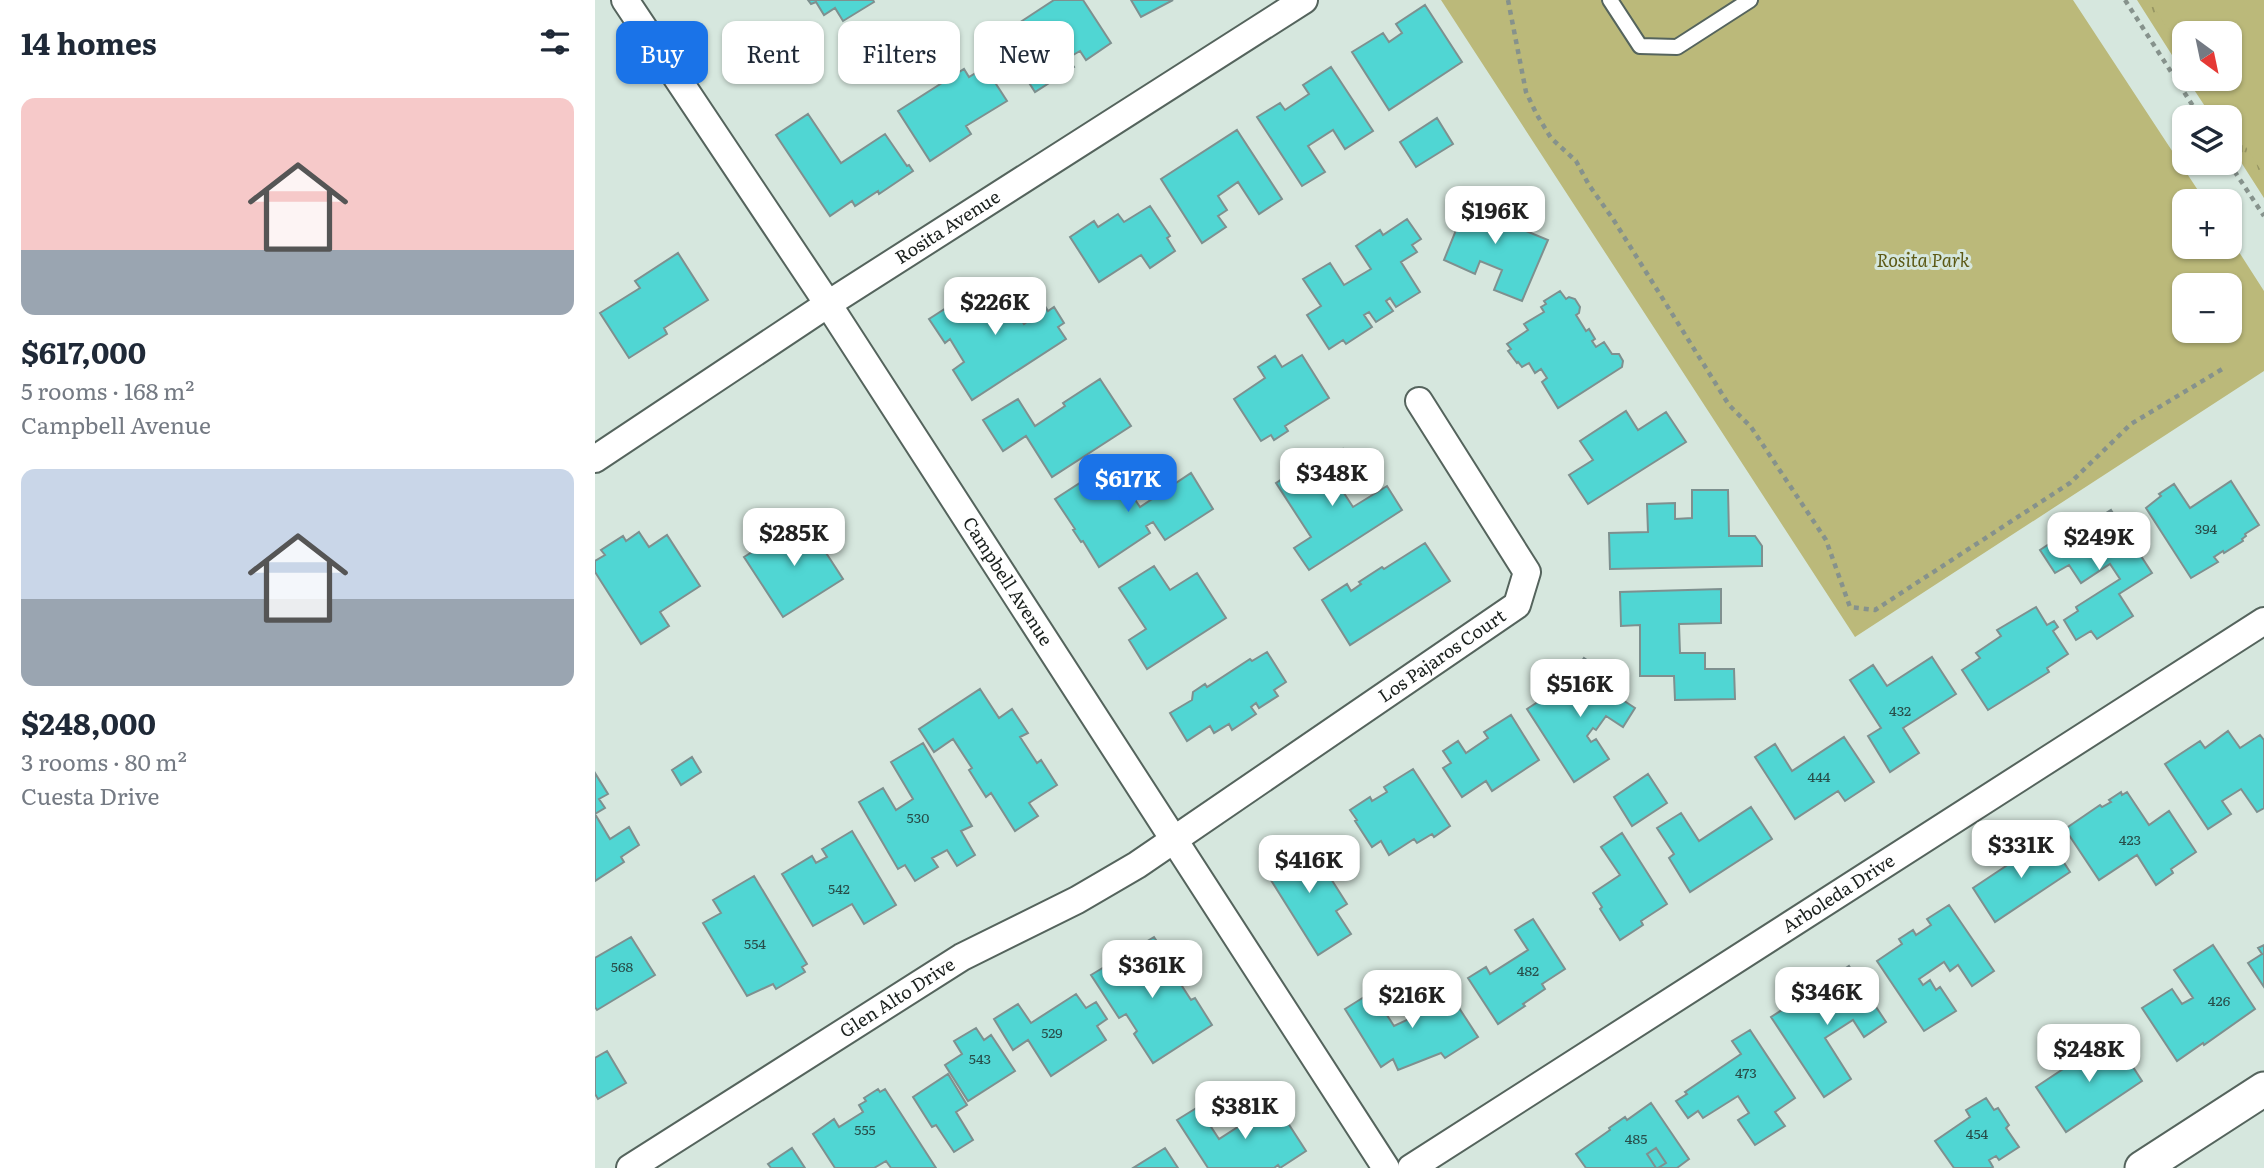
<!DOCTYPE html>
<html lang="en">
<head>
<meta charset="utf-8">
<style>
	:root { --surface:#fff; --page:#f2f2f3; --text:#1f2937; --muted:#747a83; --accent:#1a73e8 }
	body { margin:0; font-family:Literata,serif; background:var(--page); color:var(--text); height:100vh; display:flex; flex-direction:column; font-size:26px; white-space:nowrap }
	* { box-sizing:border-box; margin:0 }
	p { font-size:23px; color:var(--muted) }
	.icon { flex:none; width:38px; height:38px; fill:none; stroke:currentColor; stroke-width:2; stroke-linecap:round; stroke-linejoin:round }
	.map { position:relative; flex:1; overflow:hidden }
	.details { display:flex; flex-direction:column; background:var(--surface); width:595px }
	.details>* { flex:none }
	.guide { position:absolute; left:21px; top:21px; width:665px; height:63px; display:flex; gap:14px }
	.needle { width:46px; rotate:147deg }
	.tools { position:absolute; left:1577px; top:21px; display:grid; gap:14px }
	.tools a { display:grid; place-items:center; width:70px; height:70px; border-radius:14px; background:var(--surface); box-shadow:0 2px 5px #0004; font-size:35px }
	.price { position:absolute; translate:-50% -60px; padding:0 16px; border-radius:14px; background:#fff; color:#222; font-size:23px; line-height:46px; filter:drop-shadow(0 2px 4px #0008) }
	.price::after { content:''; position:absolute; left:50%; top:42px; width:21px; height:16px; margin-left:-10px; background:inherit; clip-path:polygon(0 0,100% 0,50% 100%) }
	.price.active { background:var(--accent); color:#fff }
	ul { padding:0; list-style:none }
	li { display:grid; align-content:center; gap:14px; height:371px; padding:0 21px }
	li span { display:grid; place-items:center; height:217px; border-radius:14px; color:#555 }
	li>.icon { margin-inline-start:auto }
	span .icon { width:126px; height:126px; fill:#fffc; stroke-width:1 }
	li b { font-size:30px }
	h2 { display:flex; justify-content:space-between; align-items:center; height:84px; padding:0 21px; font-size:30px }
	.tag { padding:0 24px; border-radius:14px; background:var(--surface); box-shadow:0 2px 5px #0004; font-size:24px; line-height:63px }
	.tag.active { background:var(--accent); color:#fff }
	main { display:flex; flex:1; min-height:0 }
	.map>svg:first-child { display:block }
</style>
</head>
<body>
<main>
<section class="details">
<h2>14 homes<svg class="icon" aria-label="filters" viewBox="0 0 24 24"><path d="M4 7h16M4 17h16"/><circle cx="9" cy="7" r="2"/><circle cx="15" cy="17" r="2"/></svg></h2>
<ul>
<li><span style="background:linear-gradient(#f6c9c9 70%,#9aa5b1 0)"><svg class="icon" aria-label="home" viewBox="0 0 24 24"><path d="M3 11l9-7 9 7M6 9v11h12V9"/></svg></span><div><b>$617,000</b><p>5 rooms · 168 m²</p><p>Campbell Avenue</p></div></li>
<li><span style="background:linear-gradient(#c9d6e8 60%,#9aa5b1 0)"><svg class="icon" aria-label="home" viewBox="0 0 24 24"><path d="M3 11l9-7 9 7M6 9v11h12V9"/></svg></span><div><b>$248,000</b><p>3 rooms · 80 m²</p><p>Cuesta Drive</p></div></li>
</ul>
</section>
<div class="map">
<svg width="1669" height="1168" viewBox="0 0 1669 1168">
	<defs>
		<pattern id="grass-tufts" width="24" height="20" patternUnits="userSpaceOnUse" patternTransform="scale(1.75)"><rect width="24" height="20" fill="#bbb97a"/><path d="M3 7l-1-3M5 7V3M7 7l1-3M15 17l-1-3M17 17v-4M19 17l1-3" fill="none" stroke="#979663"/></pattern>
	</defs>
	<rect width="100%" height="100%" fill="#d6e7de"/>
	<!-- grass -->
	<path fill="url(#grass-tufts)" d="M1542,0H1669V198L1635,145L1634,117H1617L1592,79H1634V33H1589V74Z"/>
	<!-- park -->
	<path fill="#bbb97a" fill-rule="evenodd" d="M846,0H1478L1610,201H1589V247H1634L1635,238L1669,291V371L1260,637ZM1589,285H1634V331H1589Z
		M1554,0H1669V175L1635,122L1634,117H1631L1606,79H1634V33H1589V53Z"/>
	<!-- building -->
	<path fill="#50d6d3" stroke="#7e908f" stroke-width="2" d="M213,0H278L279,2L248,21L240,8L229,15L221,2L216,4Z
		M459,0H488L516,43L491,60L485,51L473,58L479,67L440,92L404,36Z
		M536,0H578L546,17Z
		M830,5L867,62L794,110L757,52L788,33L794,42L807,33L801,24Z
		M390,67L412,101L371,126L376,134L335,161L303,111L369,69L374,77Z
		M736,67L778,131L750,149L738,130L713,146L730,172L707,186L662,117L685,103L690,110L714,94L708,85Z
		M213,114L246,163L290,134L312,166L314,165L318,171L284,194L283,191L260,206L257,201L235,216L181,135Z
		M842,118L858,144L821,167L805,142Z
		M642,130L687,199L664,214L643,182L623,196L632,210L623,216L631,227L607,243L566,179Z
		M875,188L900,198L892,215L953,240L927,301L899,290L907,270L885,261L880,274L849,260L861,230L858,229Z
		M555,206L575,236L572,238L580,251L555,268L546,255L504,282L475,237L499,221L503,227L523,214L529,222Z
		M812,219L826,239L817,245L822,252L806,262L825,292L801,307L795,298L791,301L798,311L781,322L774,312L769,315L777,327L751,344L748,340L734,349L712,315L726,306L708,279L735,263L749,285L776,269L761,246L785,230L788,235Z
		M83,253L113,300L69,328L72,334L34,358L5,313L45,288L40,281Z
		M403,284L429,324L433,321L429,315L448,303L453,311L459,307L469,323L463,327L471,339L377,400L358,370L369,362L355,339L350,343L334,319L387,285L391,292Z
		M965,291L971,299L974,297L980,299L985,307L984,313L981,315L991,331L994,329L1000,339L997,341L1001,347L1009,342L1017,354H1024L1028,361L1027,367L963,408L947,382L952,378L946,369L940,373L934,363L927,367L923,362L922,363L913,351L916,349L912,344L933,330L929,324L949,312L946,307L951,304L949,301Z
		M707,355L734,398L690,426L693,431L679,440L676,435L666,441L639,399L670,378L663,367L680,356L687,367Z
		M505,379L536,426L457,477L431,436L408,451L388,420L423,399L440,426L470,406L468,403Z
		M1031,411L1043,430L1071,412L1091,442L993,504L974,475L998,460L985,441Z
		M748,449L764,474L745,487L758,507L792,486L807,510L714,570L699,548L716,537L681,483L713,462L717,469Z
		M505,470L522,496L533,489L545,507L596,473L618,509L570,540L558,522L551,526L555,533L504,567L488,541L486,542L478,530L480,529L460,499Z
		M1636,481L1664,525L1650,534L1651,536L1647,539L1648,541L1629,553L1628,551L1619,557L1623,562L1596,578L1551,508L1566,496L1564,494L1579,484L1595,508Z
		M1097,490H1133L1134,536H1160L1167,546V566L1015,569L1014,533L1053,532L1052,504L1080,503V519L1097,518Z
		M1516,510L1557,573L1524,594L1538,616L1502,639L1496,631L1481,640L1469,620L1483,611L1481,607L1525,579L1515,564L1486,583L1474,565L1460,573L1445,550L1469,534L1472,538Z
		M209,519L248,579L188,617L149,557Z
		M44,532L54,547L72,535L105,586L65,612L74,626L46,644L0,572V561L10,555L6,550L28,536L31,541Z
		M830,543L855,581L755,645L727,600L752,584L756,591L766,584L764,582L787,567L789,569Z
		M559,566L575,590L602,573L631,618L552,669L534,640L551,629L524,588Z
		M1126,589V623L1084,624L1085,653H1110V669H1139L1140,699L1080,700L1079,676H1045V625L1026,626L1025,592Z
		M1441,607L1452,625L1459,621L1463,627L1458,631L1473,654L1452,668L1454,672L1393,710L1367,670L1385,658L1381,653L1406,636L1402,630Z
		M672,652L691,682L679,690L683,696L664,708L661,703L656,707L661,714L637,730L634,724L619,733L615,726L592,741L575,713L597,700L598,692L610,684L612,687L655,659L657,661Z
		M1337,657L1361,694L1308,728L1324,753L1295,772L1273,736L1286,728L1255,680L1278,665L1292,686Z
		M989,658L1021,680L1014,691L1040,708L1028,727L1011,716L1001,730L998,728L992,736L996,742L1001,739L1014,759L979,782L932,709L961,690L970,703L978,693L970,686Z
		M385,689L404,718L417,709L433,733L425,737L442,763L446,760L462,785L434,803L443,816L420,831L396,793L391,797L374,770L377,768L358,739L339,752L324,729Z
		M916,715L944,760L897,791L891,781L867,797L848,768L856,763L848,751L863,741L871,753L893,738L889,732Z
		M1633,731L1645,748L1665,735L1669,740V808L1662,812L1646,789L1627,801L1636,814L1613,829L1570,764L1605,741L1610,748Z
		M1249,737L1279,782L1250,801L1243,791L1200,819L1160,757L1180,744L1197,771Z
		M328,743L377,826L366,831L380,855L362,866L352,850L337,858L343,867L320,881L310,865L303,869L264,802L288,788L301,810L318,799L296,762Z
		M97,757L106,772L86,785L77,770Z
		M818,769L855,826L839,837L837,834L822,843L819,839L794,855L786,841L777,847L760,821L762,820L755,810L775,797L777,801L792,792L789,787Z
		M0,773L13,794L4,799L10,808L0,814L15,839L34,827L44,845L26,857L29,862L0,881Z
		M1053,774L1072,803L1037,826L1019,797Z
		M1526,792L1527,795L1532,792L1554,825L1574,811L1601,852L1576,869L1578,873L1561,885L1542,855L1504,880L1470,829L1505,805L1507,807L1516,802L1514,800Z
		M1156,807L1177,839L1095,892L1074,858L1079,854L1062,828L1086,813L1104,841Z
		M257,831L301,905L269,924L257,904L218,926L187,874L217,856L221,863L232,857L227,849Z
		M1027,833L1072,904L1046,921L1048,925L1025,940L1005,909L1007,907L998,893L1025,875L1006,847Z
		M710,838L752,904L741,911L756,934L723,955L667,866Z
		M1453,838L1475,872L1400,922L1378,888Z
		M159,876L212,964L207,967L210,972L181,989L178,984L152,996L108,923L126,913L118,900Z
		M1354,905L1399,971L1377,986L1363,965L1355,971L1349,962L1324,979L1328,985L1335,980L1341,990L1345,987L1361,1011L1329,1031L1282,961L1307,944L1304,939L1318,930L1321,935L1336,925L1332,919Z
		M938,919L970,969L947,984L950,989L928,1004L930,1006L903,1024L873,978L891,967L895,974L933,950L920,930Z
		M36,937L60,975L2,1010L0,1007V958Z
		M559,937L579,967L576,969L596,1000L600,998L617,1025L558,1063L539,1034L542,1031L531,1014L524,1018L496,975Z
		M1618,945L1660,1009L1609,1045L1608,1043L1582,1061L1547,1008L1577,989L1587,1004L1598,998L1579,970Z
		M1669,945V987L1653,963L1667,954L1663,948Z
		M1254,966L1291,1022L1269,1037L1258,1020L1230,1038L1256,1079L1229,1097L1176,1017L1212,994L1218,1003L1234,992L1228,983Z
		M851,988L883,1037L850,1058L846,1053L803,1070L798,1059L786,1067L750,1009L777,992L799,1026L831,1011L826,1004Z
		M481,994L491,1008L501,1002L512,1019L502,1026L511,1040L456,1076L433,1040L418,1050L399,1019L423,1004L436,1023Z
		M381,1028L389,1040L396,1035L420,1071L373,1101L350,1065L367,1054L359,1041Z
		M1155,1030L1200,1098L1180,1112L1190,1126L1160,1145L1143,1120L1154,1113L1143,1096L1108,1118L1103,1111L1093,1118L1081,1101L1092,1094L1090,1092L1146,1054L1137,1041Z
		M1518,1036L1547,1081L1471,1132L1441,1087Z
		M12,1051L31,1083L3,1099L0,1094V1058Z
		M353,1074L372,1105L361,1112L378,1140L359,1152L341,1125L337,1127L318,1097Z
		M283,1089L285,1092L290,1089L341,1168H296L291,1161L279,1168H240L218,1134L239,1119L244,1127L268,1112L264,1105L271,1101L269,1098Z
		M1391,1098L1399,1110L1403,1108L1414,1125L1411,1128L1424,1147L1404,1160L1401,1156L1394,1160L1398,1167L1397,1168H1359L1340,1141L1375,1117L1371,1110Z
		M680,1103L711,1151L685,1168L683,1165L679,1168H613L582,1120L603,1107L624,1139Z
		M1056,1103L1094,1159L1082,1168H1063L1071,1163L1061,1148L1052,1154L1061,1168H991L981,1154L1015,1130L1014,1128L1030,1117L1032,1120Z
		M197,1148L210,1168H176L173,1164Z
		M570,1148L583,1168H538Z
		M1061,1148L1071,1163L1063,1168H1061L1052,1154Z"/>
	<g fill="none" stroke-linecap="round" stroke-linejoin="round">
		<defs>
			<path id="service" d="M1015,0L1045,46L1082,47L1155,0"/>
			<g id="minor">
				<path id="s1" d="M30,0L233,304L791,1168"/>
				<path id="s2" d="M0,459L233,304L709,0"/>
				<path id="s3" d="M35,1168L367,957L482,900L542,865L922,605L932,572L824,401"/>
				<path id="s4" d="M816,1168L1669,621"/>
			</g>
			<path id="tertiary" d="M1547,1168L1669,1089"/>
		</defs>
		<!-- service casing -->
		<use href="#service" stroke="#55645d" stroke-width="18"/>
		<!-- minor casing -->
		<use href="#minor" stroke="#55645d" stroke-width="30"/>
		<!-- tertiary casing -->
		<use href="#tertiary" stroke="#55645d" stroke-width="37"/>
		<!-- path -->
		<path stroke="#86928c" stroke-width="4.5" stroke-dasharray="5 5" stroke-linecap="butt" d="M913,0L931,92L942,115L956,138L981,161L994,185L1018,219L1134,405L1156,427L1231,540L1255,607L1280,610L1475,483L1536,424L1629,368
			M1530,0L1605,117
			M1634,163L1669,216"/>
		<!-- service -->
		<use href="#service" stroke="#fff" stroke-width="14"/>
		<!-- minor -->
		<use href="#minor" stroke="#fff" stroke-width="26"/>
		<!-- tertiary -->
		<use href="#tertiary" stroke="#fff" stroke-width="33"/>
	</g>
	<g text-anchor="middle" stroke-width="6" stroke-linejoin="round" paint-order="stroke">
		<!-- number labels -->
		<g font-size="14" fill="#284e4a">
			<text x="1611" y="534">394</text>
			<text x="1305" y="716">432</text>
			<text x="1224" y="782">444</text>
			<text x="323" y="823">530</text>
			<text x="1535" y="845">423</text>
			<text x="244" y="894">542</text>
			<text x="160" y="949">554</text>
			<text x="27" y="972">568</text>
			<text x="933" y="976">482</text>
			<text x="1624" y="1006">426</text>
			<text x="457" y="1038">529</text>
			<text x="385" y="1064">543</text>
			<text x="1151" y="1078">473</text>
			<text x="270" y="1135">555</text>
			<text x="1382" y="1139">454</text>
			<text x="1041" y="1144">485</text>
		</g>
		<!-- street labels -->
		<g font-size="18" fill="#1a201d" stroke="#d6e7de">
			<text dy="6" stroke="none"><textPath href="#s2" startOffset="422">Rosita Avenue</textPath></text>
			<text dy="6" stroke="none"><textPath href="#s1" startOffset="696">Campbell Avenue</textPath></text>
			<text dy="6" stroke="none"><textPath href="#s3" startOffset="961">Los Pajaros Court</textPath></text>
			<text dy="6" stroke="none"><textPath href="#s4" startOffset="508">Arboleda Drive</textPath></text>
			<text dy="6" stroke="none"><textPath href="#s3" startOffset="317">Glen Alto Drive</textPath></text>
		</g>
		<!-- park labels -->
		<g font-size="18" font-style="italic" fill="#5c5915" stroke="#d6e7de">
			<text x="1328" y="267">Rosita Park</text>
		</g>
	</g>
</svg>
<div class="tools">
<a><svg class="needle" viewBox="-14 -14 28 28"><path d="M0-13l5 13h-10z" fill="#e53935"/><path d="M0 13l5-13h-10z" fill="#747a83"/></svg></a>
<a><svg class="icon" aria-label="layers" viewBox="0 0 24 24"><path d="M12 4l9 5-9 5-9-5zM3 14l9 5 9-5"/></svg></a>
<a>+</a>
<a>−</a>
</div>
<b class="price" style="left:900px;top:246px">$196K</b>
<b class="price" style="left:400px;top:337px">$226K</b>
<b class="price" style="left:737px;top:508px">$348K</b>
<b class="price active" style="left:533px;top:514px">$617K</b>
<b class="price" style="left:199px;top:568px">$285K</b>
<b class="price" style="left:1504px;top:572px">$249K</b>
<b class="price" style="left:985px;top:719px">$516K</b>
<b class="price" style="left:1426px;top:880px">$331K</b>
<b class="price" style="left:714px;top:895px">$416K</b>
<b class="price" style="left:557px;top:1000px">$361K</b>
<b class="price" style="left:1232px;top:1027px">$346K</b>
<b class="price" style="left:817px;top:1030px">$216K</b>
<b class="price" style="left:1494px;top:1084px">$248K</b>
<b class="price" style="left:650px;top:1141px">$381K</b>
<div class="guide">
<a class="tag active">Buy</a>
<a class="tag">Rent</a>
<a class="tag">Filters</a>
<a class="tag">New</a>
</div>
</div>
</main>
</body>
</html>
